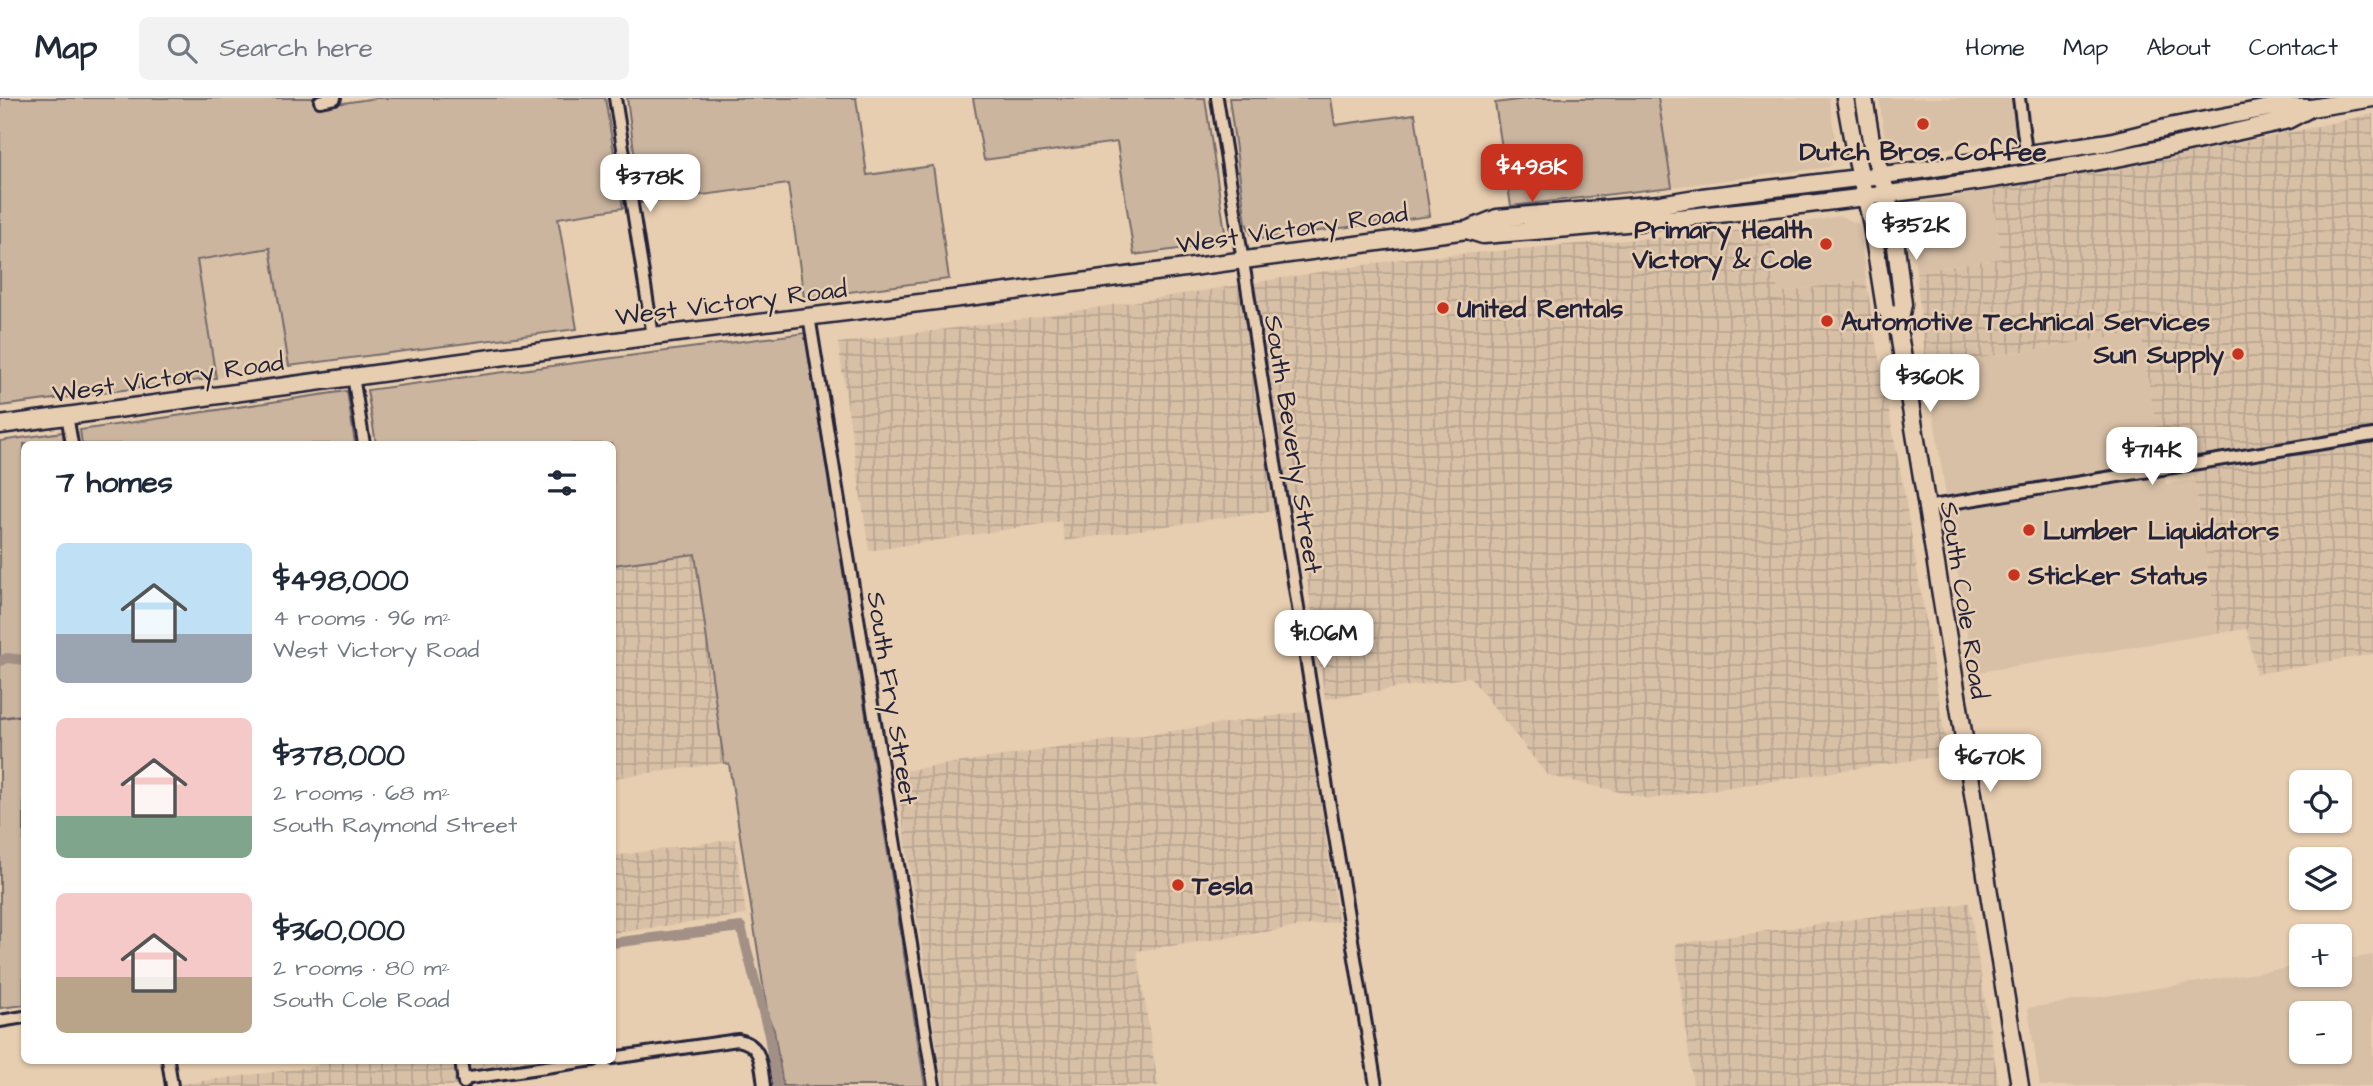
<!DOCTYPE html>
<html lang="en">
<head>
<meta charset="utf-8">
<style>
	:root { --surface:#fff; --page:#f2f2f3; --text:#1f2937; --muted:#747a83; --line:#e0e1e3; --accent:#c8321e }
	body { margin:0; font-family:"Architects Daughter",sans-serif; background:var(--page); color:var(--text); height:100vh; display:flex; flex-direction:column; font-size:26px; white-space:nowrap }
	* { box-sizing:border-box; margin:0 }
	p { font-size:23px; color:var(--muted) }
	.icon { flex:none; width:38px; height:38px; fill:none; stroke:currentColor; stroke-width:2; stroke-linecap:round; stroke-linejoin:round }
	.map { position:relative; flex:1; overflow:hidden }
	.details { position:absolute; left:21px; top:343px; width:595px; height:623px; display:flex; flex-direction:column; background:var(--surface); border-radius:10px; box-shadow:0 2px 5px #0004 }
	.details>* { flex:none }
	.tools { position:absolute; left:2289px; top:672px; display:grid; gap:14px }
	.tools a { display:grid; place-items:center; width:63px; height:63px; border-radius:10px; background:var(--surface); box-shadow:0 2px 5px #0004; font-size:35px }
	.price { position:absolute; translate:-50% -60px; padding:0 16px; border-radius:14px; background:#fff; color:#222; font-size:23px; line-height:46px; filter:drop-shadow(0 2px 4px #0008) }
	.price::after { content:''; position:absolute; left:50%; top:42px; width:21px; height:16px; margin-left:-10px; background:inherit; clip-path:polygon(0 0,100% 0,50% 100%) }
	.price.on { background:var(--accent); color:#fff }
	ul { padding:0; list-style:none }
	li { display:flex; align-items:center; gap:21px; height:175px; padding:0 35px }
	li span { display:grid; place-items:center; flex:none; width:196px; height:140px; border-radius:10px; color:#555 }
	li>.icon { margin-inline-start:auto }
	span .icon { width:84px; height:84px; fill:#fffc; stroke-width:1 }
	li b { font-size:30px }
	h2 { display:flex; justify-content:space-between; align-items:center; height:84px; padding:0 35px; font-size:30px }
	header { display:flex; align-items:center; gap:42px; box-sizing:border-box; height:98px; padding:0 35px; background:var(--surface); border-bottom:2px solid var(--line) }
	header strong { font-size:33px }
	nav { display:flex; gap:38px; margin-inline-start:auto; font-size:24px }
	.search { width:490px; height:63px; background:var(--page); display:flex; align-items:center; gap:18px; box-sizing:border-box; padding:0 24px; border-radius:10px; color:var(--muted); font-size:26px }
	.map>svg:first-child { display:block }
</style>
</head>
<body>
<header>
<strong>Map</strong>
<div class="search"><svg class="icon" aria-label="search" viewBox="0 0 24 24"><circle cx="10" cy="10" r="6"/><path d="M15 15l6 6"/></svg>Search here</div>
<nav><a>Home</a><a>Map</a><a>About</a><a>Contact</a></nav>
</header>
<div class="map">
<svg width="2373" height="988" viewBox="0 0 2373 988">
	<defs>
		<pattern id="industrial-grid" width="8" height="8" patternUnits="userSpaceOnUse" patternTransform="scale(1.75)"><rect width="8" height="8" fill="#d8c0a7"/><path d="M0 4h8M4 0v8" fill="none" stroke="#b9a591"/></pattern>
	</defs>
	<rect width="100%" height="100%" fill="#e8ceb0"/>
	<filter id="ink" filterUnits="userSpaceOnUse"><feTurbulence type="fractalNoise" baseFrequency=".0143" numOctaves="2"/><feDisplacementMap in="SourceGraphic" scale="14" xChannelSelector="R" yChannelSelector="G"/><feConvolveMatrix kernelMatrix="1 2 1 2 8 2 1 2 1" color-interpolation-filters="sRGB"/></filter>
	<g filter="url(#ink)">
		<!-- built -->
		<path fill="#d8c0a7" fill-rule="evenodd" d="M1658,0H1829L1837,52L1829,69L1672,89Z
			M1879,0H2023L2029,38L1904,57L1885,43Z
			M1991,92L2002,160L1916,174L1907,118L1920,105Z
			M1840,118L1859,126L1866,181L1778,195L1768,130Z
			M270,150L289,268L216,280L197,162Z
			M2141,234L2166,386L2194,382L2218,535L1973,575L1926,269Z
			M2373,857V988H2040L2028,910L2301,868V877H2340V862ZM2340,915V954H2301V915Z"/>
		<!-- industrial -->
		<path fill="url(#industrial-grid)" d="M2373,16V556L2256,576L2247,531L2218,535L2190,356L2161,360L2141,234L1926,269L1916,174L2002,160L1991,92L2116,72Z
			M1768,130L1778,195L1866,181L1876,245L1903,387L1948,657L1650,701L1547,677L1470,579L1325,601L1296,409L1065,443L1061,423L869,453L838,245L1031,220L1402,161Z
			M695,456L724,665L613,680L612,467Z
			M1307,613L1338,823L1137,853L1158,988H943L895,674Z
			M735,741L746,817L613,835V758Z
			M1969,805L1999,988H1693L1675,846Z
			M548,962L456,978L457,988H181V986L318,968L317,963Z"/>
		<!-- grass -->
		<path fill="#cbb59f" stroke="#766c6d" stroke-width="2" d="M0,0H315L317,9L376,0H605L623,110L558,120L577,231L289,268L270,150L197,162L216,280L0,308Z
			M627,0H856L867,77L933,68L949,181L804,200L788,86L641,105Z
			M973,0H1205L1225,134L1223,145L1134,157L1117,44L984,62Z
			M1229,0H1331L1335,27L1415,16L1430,118L1260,141L1251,136L1246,125Z
			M1533,0H1658L1672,89L1511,108L1495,5Z
			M805,235L925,988H783L774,932L768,919L729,666L724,665L695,456L613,467L612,346H376L367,292Z
			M347,293L355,346H82L80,332Z
			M63,334L64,346H24V907L0,910V343Z"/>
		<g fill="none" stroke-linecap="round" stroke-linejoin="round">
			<!-- stream -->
			<path stroke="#6f6468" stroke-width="2.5" d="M0,620L24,617"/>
			<!-- canal -->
			<path stroke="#a29086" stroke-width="10" d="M0,563L7,560L24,562
				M612,845L741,829L769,937L777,988"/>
			<defs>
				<path id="minor" d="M615,0L653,238
					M1217,0L1317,629L1376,988
					M2019,0L2026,55
					M320,3L335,0
					M809,218L934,988
					M353,278L364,346
					M67,317L72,346
					M1926,409L2373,337
					M0,923L24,919
					M612,960L738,942C762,946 761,967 764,988
					M168,962L172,988
					M461,962L464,985
					M463,981L594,962"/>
				<path id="secondary" d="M1845,0L1854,50L1871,122L1885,210L1898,230
					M1864,0L1872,48L1887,96L1896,148L1903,206L1898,230L2020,988
					M1467,132L1483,137C1693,121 1904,99 2111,61C2170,50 2229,35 2288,22L2309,11
					M0,327L653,238L1000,195L1467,132L1497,120L1660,106L1702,99L1907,74L2109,44L2174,28L2274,9L2311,10L2373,0"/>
			</defs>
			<!-- minor casing -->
			<use href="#minor" stroke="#22223b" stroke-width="16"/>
			<!-- secondary casing -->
			<use href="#secondary" stroke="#22223b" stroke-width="21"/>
			<!-- minor -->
			<use href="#minor" stroke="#e8ceb0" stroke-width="10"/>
			<!-- secondary -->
			<use href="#secondary" stroke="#e8ceb0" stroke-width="16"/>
		</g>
	</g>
	<!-- markers -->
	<g fill="#c8321e" stroke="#e8ceb0" stroke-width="2.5">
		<circle cx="1923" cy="26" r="7"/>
		<circle cx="1826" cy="146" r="7"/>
		<circle cx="1443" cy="210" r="7"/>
		<circle cx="1827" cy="223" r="7"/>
		<circle cx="2238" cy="256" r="7"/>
		<circle cx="2029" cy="432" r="7"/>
		<circle cx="2014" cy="477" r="7"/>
		<circle cx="1178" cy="787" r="7"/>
	</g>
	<g text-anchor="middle" stroke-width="5" stroke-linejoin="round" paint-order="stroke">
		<!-- poi labels -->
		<g font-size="26" font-weight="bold" fill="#22223b" stroke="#e8ceb0" text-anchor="start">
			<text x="1923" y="62" text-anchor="middle">Dutch Bros. Coffee</text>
			<text x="1812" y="140" text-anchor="end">Primary Health<tspan x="1812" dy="30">Victory &amp; Cole</tspan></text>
			<text x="1457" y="219">United Rentals</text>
			<text x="1841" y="232">Automotive Technical Services</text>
			<text x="2224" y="265" text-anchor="end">Sun Supply</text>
			<text x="2043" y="441">Lumber Liquidators</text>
			<text x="2028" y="486">Sticker Status</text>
			<text x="1192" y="796">Tesla</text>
		</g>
		<!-- street labels -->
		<g font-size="26" fill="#22223b" stroke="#e8ceb0">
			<text transform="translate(1292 130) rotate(-8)" y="9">West Victory Road</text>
			<text transform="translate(731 204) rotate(-7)" y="9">West Victory Road</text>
			<text transform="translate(168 279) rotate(-8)" y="9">West Victory Road</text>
			<text transform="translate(1294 346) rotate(81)" y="9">South Beverly Street</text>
			<text transform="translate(1965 502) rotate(81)" y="9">South Cole Road</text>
			<text transform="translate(893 600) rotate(81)" y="9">South Fry Street</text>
		</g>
	</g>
</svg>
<div class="tools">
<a><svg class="icon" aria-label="locate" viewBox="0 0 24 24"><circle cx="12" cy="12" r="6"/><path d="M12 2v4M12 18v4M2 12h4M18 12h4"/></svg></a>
<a><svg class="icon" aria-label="layers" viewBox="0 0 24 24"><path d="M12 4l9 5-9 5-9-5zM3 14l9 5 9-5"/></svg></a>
<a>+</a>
<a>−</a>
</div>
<b class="price on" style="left:1532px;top:106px">$498K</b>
<b class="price" style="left:650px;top:116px">$378K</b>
<b class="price" style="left:1916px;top:164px">$352K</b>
<b class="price" style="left:1930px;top:316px">$360K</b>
<b class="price" style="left:2152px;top:389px">$714K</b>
<b class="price" style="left:1324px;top:572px">$1.06M</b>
<b class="price" style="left:1990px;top:696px">$670K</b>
<section class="details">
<h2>7 homes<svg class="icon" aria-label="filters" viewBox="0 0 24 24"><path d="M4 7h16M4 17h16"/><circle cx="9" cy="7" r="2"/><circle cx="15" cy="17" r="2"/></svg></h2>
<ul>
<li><span style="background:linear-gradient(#bfe0f5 65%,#9aa5b1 0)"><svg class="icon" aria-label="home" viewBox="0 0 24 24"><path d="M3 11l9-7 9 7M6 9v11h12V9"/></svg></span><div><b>$498,000</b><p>4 rooms · 96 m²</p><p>West Victory Road</p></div></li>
<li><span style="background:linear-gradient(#f6c9c9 70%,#7fa58c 0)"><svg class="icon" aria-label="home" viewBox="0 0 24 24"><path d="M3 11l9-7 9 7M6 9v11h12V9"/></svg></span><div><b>$378,000</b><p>2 rooms · 68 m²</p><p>South Raymond Street</p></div></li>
<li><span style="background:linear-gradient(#f6c9c9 60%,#b9a48a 0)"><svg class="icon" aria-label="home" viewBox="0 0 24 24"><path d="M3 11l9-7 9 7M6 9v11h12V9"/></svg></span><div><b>$360,000</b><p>2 rooms · 80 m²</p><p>South Cole Road</p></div></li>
</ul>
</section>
</div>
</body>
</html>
